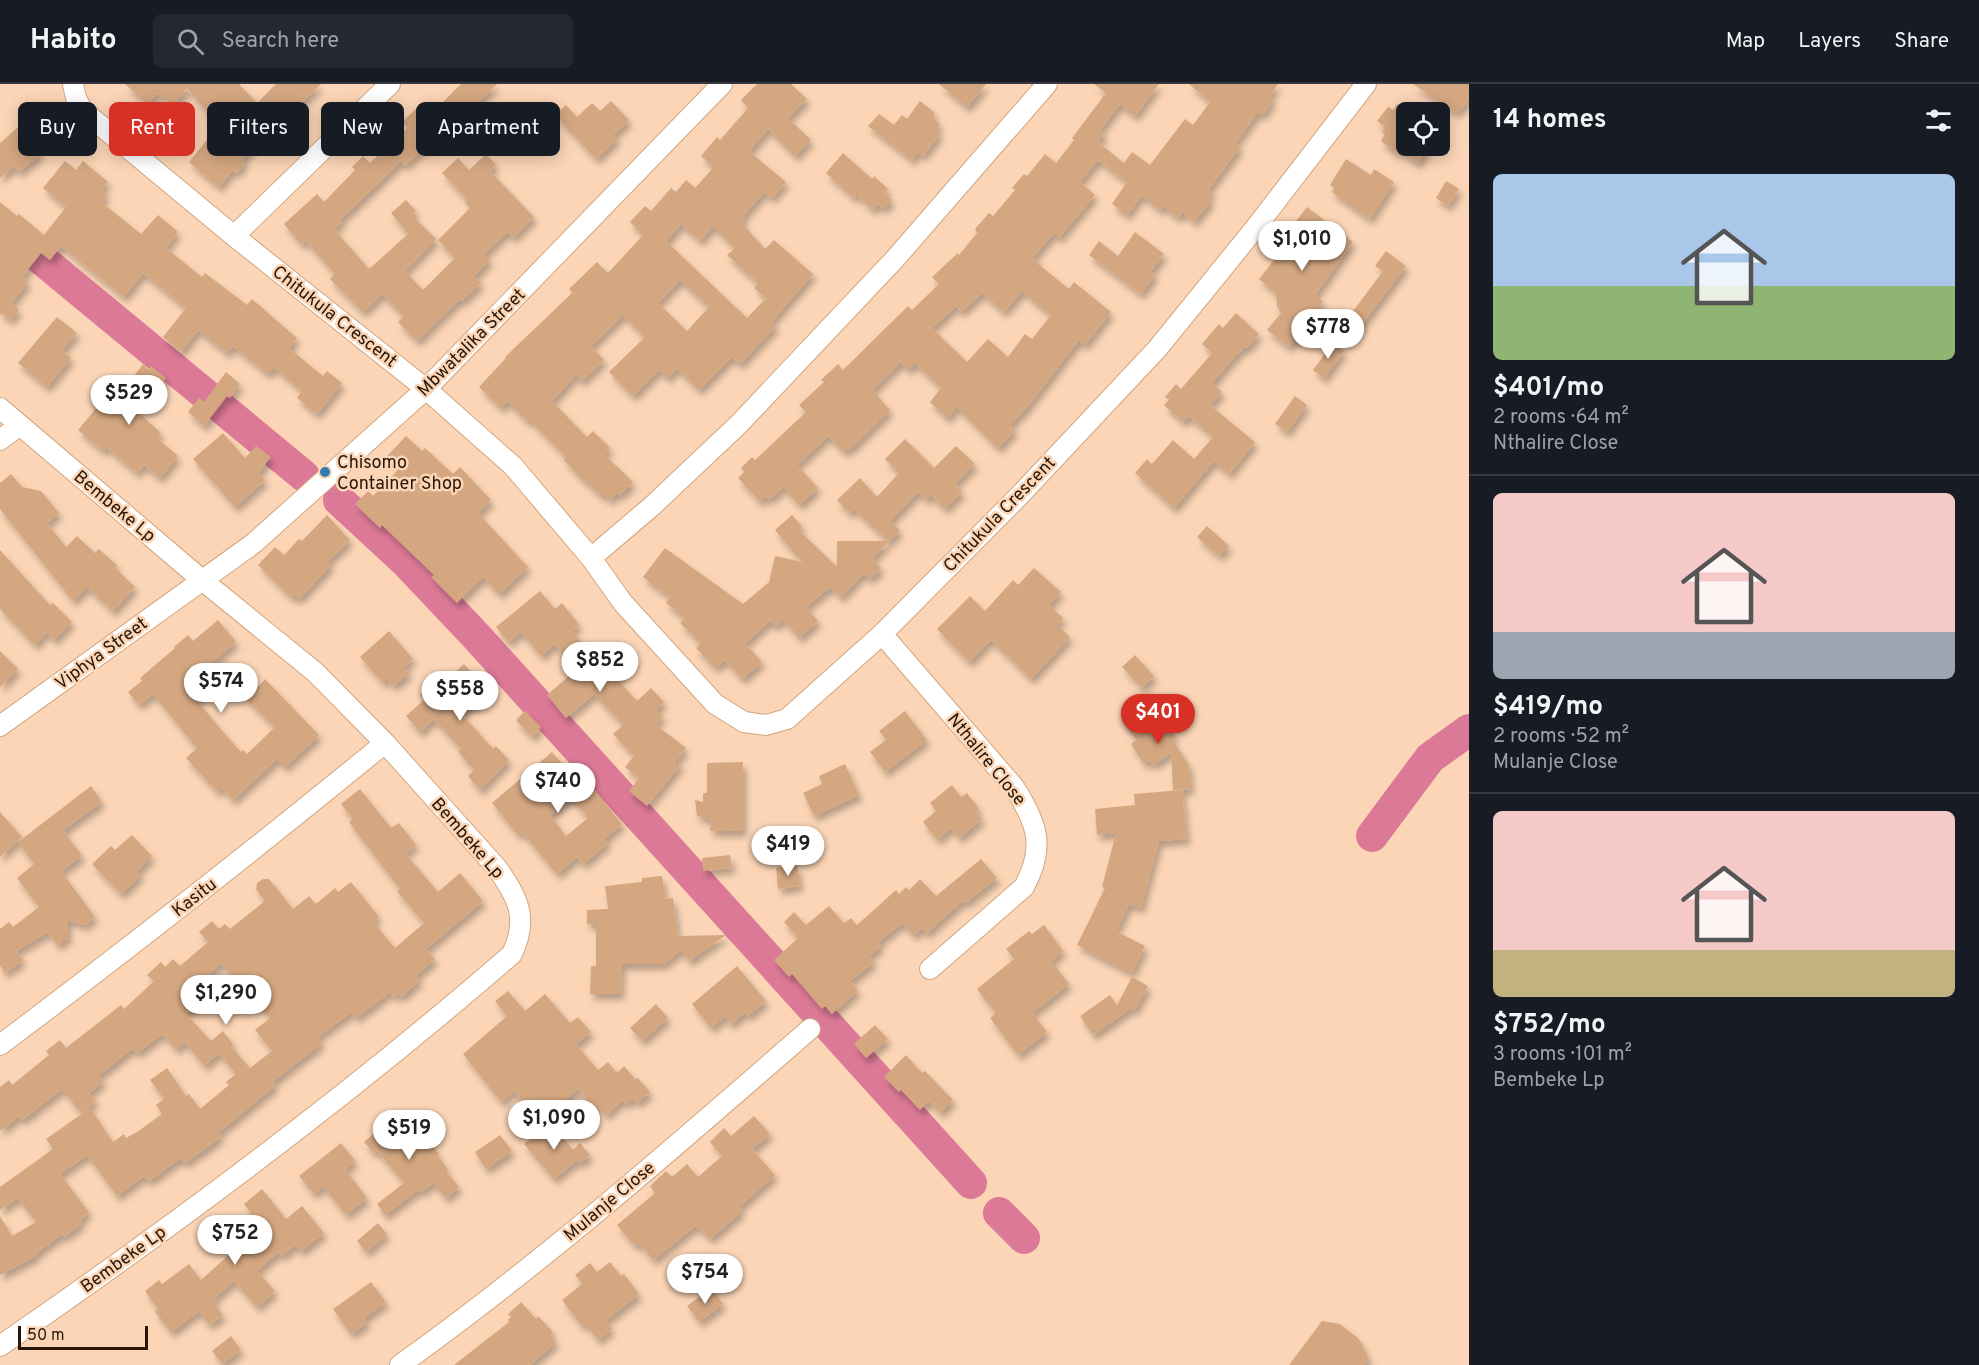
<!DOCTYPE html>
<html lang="en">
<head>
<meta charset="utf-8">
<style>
	:root { --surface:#171b24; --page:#242831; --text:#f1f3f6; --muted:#9ea1a6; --line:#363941; --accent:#d93025 }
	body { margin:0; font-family:Overpass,sans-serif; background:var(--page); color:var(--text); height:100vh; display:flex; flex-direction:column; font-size:22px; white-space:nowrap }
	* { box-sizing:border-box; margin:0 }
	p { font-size:20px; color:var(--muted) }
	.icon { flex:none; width:33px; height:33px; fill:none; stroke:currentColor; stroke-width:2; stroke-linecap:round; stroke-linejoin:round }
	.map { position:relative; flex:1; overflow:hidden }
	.panel { display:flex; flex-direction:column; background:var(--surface); width:510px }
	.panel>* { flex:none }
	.guide { position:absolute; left:18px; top:18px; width:570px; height:54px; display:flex; gap:12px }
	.tools { position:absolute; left:1396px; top:18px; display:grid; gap:12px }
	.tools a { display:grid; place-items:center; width:54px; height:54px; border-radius:9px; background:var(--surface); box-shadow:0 3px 15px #0003; font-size:30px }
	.scale { position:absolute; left:18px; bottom:15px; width:130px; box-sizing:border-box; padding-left:6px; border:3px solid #281708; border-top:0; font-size:16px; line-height:21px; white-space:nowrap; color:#281708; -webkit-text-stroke:4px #fbd5b6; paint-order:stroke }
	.price { position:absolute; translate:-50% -51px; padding:0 14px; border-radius:21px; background:#fff; color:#222; font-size:20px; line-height:39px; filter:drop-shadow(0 2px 3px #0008) }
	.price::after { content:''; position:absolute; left:50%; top:36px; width:18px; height:14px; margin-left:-9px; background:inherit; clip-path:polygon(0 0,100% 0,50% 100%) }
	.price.current { background:var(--accent); color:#fff }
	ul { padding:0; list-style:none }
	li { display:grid; align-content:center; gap:12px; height:318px; padding:0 24px }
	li+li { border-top:2px solid var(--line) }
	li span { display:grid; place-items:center; height:186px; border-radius:9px; color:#555 }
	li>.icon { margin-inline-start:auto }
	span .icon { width:108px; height:108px; fill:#fffc; stroke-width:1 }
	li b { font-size:26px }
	h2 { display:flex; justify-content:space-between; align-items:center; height:72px; padding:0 24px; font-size:26px }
	.pill { padding:0 21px; border-radius:9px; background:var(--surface); box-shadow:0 3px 15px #0003; font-size:21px; line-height:54px }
	.pill.current { background:var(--accent); color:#fff }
	header { display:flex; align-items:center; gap:36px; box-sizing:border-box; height:84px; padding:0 30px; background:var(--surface); border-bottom:2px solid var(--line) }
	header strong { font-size:28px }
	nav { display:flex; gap:33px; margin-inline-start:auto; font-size:21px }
	.search { width:420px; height:54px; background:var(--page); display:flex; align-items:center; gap:15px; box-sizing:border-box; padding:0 21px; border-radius:9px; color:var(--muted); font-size:22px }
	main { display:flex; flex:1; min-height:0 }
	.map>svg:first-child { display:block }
</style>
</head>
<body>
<header>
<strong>Habito</strong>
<div class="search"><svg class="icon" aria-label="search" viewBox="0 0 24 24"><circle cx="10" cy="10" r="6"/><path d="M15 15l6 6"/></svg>Search here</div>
<nav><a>Map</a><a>Layers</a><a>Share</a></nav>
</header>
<main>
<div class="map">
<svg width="1469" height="1281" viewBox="0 0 1469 1281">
	<defs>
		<filter id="shadow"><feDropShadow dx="3.5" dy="6" stdDeviation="3" flood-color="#0004"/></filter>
	</defs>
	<rect width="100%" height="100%" fill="#fbd5b6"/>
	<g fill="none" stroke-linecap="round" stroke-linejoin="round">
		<!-- river -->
		<path stroke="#dc7997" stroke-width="32" d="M0,141L304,392
			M339,416L406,478L476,552L971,1099
			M1372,752L1430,674L1469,646
			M999,1129L1024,1154"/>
	</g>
	<!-- building -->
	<path fill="#d4a781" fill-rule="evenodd" filter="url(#shadow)" d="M125,0H239L257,19L276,0H321L266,53L263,50L242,76L245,79L237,89L233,86L219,103L189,78L219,41L187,4L173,22L158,9L147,20Z
		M461,0H497L429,66L426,62L405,82L401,77L340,136L342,138L334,145L369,185L408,150L391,129L406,116L416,127L412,131L436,155L405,187L423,206L455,174L438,156L470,124L465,119L468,116L442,89L458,74L469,86L486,70L496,81L490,87L534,133L513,154L507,148L484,170L490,176L474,192L481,199L462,217L460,215L417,257L398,238L404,232L382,210L363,228L330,195L335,190L306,157L302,161L284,140L317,110L324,118L355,86L352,83L363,72L370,79L407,44L402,38L419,22L428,33Z
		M757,0H791L807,15L788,34L811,56L795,72L768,45L749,67L786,98L772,114L764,108L743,132L745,134L741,138L765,165L774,156L813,190L771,238L776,242L740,280L732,273L699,306L677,284L668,294L659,286L633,312L609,288L645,253L623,231L591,262L604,276L582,297L576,291L552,317L587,353L593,347L610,364L604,370L633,398L620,411L617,409L610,416L604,410L602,412L580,393L564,376L566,373L530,336L528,338L507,317L501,324L479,303L506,274L505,273L572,209L569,205L597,178L608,189L643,151L630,138L645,122L651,127L671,104L676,108L686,96L695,104L714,83L701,72L717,53L720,56L748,24L741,16ZM681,140L700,157L713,142L735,164L727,171L758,199L754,204L766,214L747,234L666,157ZM680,196L709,223L687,247L658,219Z
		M939,0H986L967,23Z
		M1094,0H1159L1135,32L1120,20L1100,46L1104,50L1098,58L1124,79L1132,68L1150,81L1185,35L1193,41L1210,18L1189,0H1278L1269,13L1273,16L1263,31L1258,28L1235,60L1240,63L1208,106L1212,109L1208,114L1211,117L1194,138L1183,128L1178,134L1163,122L1160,126L1142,111L1127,131L1112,120L1127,98L1098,76L1080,98L1095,111L1059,154L1054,149L1033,173L1038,177L1037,179L1069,205L1074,198L1111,228L1085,261L1079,256L1028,322L1010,341L1015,346L998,364L957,323L947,334L930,318L941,304L915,279L908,286L901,278L872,306L890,326L849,366L848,364L844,368L828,352L797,381L818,404L799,421L783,403L769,416L766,412L760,418L738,394L744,388L741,384L752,373L755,376L806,328L799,321L824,298L821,296L838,280L843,286L908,222L912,226L939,200L932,193L958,169L959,171L977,149L975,145L989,129L993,132L1015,106L1012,104L1024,90L1027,92L1045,70L1056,79L1074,56L1072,54L1106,9ZM1022,207L1051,231L1032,255L1025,250L1008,273L988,255L967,278L932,244L956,222L961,228L982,209L1004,228Z
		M1413,0H1469V14L1462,25L1460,24L1456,29Z
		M611,17L629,36L613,51L617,55L596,75L555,31L566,21L577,33L592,19L600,27Z
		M920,17L935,29L932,33L940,40L935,46L940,50L923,72L918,68L912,76L868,42L879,30L894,41L902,31L907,35Z
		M1397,20L1407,27V62H1430L1418,79L1400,66L1398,69L1381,57L1385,50L1382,48L1385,43L1377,37L1388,23L1393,26Z
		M24,38L41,58L35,63L41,70L19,88L14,82L0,94V59Z
		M843,69L872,95L874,92L888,105L885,109L892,116L883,125L878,120L873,126L856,110L854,114L826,89Z
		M1346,75L1371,91L1374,85L1394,98L1370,135L1332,108L1334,104L1330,101Z
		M65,77L76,86L83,77L108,98L101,106L107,111L101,118L141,150L158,131L178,148L166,164L202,193L205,189L247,221L252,215L297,254L289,264L323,292L327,287L342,299L317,330L297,314L302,307L274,283L268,290L233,262L227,269L198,246L181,268L163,253L186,224L143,189L124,213L61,162L50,176L41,169L22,193L28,198L11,219L19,226L10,236L2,229L0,232V118L17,132L19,130L44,151L66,123L43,104Z
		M1446,97L1459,105L1448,122L1436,114Z
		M1307,123L1353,158L1315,211L1323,217L1318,223L1320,225L1289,263L1267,246L1281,229L1277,222L1276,209L1259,195L1282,166L1273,159L1286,142L1290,145Z
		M1135,148L1164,170L1151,187L1155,191L1141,210L1089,171L1099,157L1118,172Z
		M1386,167L1406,182L1356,248L1345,238L1383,187L1375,182Z
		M1236,229L1259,250L1247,264L1245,263L1236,271L1212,299L1222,308L1210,321L1255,358L1229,390L1214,377L1174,424L1135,389L1147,375L1152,380L1173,356L1194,375L1213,353L1189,332L1183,338L1164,321L1169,316L1165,313L1176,300L1181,305L1212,269L1202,260L1219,240L1223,244Z
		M57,233L77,249L62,266L71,274L47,303L18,279Z
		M1333,259L1344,267L1324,294L1313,286Z
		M143,280L148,285L151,282L166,294L157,305L149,298L131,322L161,349L157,354L178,372L160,394L144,381L137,389L106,363L103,367L78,346L98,322L93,318L106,302L119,312Z
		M226,288L240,300L230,314L227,312L204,342L188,328L199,314L204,318Z
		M1295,312L1307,321L1287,348L1275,340Z
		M223,349L245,374L256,362L271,373L258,389L265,396L235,423L193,375Z
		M406,352L422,367L425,364L453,390L460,383L491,416L478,429L528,483L499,510L483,493L457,519L431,493L434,491L382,441L380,444L355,420L368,407L373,412L400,384L387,372Z
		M905,355L934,384L956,362L975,380L955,400L962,408L945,425L931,411L926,416L918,408L890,437L900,446L872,475L881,484L870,495L864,489L841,513L830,503L806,523L818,537L799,554L783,535L775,542L770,537L745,559L762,578L742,595L725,576L715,584L696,564L701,559L680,539L685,534L666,519L670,513L643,493L665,464L743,520L769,498L775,472L802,478L775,446L792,431L802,442L799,446L837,483V457H888L854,425L849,429L837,416L860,394L877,413L899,389L885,375Z
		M11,390L22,403L41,407L59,429L47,439L66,463L77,452L95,469L99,465L118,482L115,484L135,503L113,527L87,503L73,517L0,425V399Z
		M327,431L350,456L327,478L331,481L299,515L295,511L292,514L258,481L275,463L284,471L299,455L302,457Z
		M1207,442L1229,462L1219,472L1197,453Z
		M0,466L50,521L53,519L72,538L54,556L47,548L35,561L0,525Z
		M1034,484L1061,508L1049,521L1063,534L1057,541L1070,553L1031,595L991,556L969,578L937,545L970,512L985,527L1013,496L1018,501Z
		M540,507L555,525L562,519L579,541L572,547L592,571L600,565L620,590L616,594L637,617L651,604L664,618L656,626L663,633L655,640L686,664L674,679H682L647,722L629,707L639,694L625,683L634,672L613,650L623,641L594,610L566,634L547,611L576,586L555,560L541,572L521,548L508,558L496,543Z
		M218,536L236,558L209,581L221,596L196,615L223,648L241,668L243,666L247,670L275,643L243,612L253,602H259L265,595L319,651L285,683L277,675L233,716L221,703L217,708L186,674L197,664L153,610L139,621L128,608L142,597L140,594L175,564L174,563L188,551L193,557Z
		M389,547L413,575L404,583L409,589L393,602L387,595L383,599L360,573Z
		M0,567L18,585L0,603Z
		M1135,571L1154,592L1142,604L1122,583Z
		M464,580L488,607L462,630L493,665L496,662L509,676L480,706L468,692L474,686L458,667L461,665L434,635L420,648L406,632L424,616L420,611L438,594L443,599Z
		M1147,621L1158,638L1163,634L1175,652L1171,654L1189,681L1191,705L1173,706L1171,669L1153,681L1150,676L1144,680L1131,660L1136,656L1124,637Z
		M525,627L541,643L532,653L516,636Z
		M905,627L927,656L885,688L870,668L886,656L879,647Z
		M552,668L584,706L590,700L622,740L604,755L608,759L583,780L577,773L557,790L522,748L518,751L492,719ZM571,714L588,734L566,752L550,731Z
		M743,678V747H710L711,736L697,732L695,716L703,718V709H707V679Z
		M845,680L859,711L814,732L803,709L822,700L819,692Z
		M952,701L961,713L967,709L979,725L976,728L982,735L959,754L951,744L937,756L923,738L936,727L930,719Z
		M91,702L102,718L63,746L82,772L61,787L95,833L85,841L68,836V854L57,861L48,848L16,867L23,876L5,889L0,882V845L9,838L13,843L39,823L17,794L34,780L18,758Z
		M360,705L391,744L399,739L416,761L405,769L438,808L460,789L483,817L426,865L435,875L416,891L420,896L401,913L398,909L394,913L390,908L356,934L352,928L317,953L322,959L272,998L275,1002L218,1049L221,1053L185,1079L181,1074L149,1097L144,1092L117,1112L87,1071L60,1090L89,1128L80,1136L82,1139L64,1153L62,1150L35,1170L36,1172L0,1191V1132L12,1152L36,1138L18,1114L0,1126V1103L53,1065L46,1055L90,1024L113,1058L124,1050L126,1054L137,1048L162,1030L156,1021L164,1015L150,996L167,984L186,1012L189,1010L200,1025L229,1001L226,998L236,990L219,969L204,982L185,958L176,965L162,950L137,969L133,964L98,992L103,998L89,1009L96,1017L81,1029L62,1005L22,1036L19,1032L0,1047V1003L9,996L12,1001L49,971L46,967L60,956L66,964L121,921L124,925L154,897L147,891L161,878L165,883L173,875L180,882L208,858L199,848L212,837L219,845L225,840L230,845L265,817L256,805L257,799L263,795H269L293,825L309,812L316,820L335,804L338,808L351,798L379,833L373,838L395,864L424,839L397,807L400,805L349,738L353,735L341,720ZM221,879L249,913L251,911L270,934L255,946L272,967L250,984L231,962L233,960L223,947L211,957L186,930L207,911L197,900Z
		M1182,706L1187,755L1159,757L1141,824L1129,820L1116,847L1145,862L1132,889L1077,861L1105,804L1102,803L1116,749L1097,751L1095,725L1135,721L1134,710Z
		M0,728L22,753L0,773Z
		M132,751L152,772L137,787L141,791L121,810L92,780L111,762L115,766Z
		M730,771L732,784L703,787L702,774Z
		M981,775L997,794L965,819L963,816L927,849L922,844L914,851L902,839L878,858L881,862L869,872L874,878L850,897L858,906L832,930L825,922L822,925L792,890L789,893L774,876L798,854L784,838L794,828L806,841L829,822L844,839L851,834L857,841L896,806L899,810L906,803L909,806L920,795L936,812Z
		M797,781L800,802L778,805L776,784Z
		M662,792L665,815L673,814L678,852L726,851L689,877L681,866L664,880H622L621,910H590L591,882H596V840H587V826L608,825L605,802L642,798V794Z
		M1044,841L1063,867L1051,877L1069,900L1032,929L1047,948L1018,971L990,934L996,929L977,905L1014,875L1006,865L1029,847L1032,850Z
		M737,882L766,917L748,932L745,928L731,940L725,932L711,944L692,920Z
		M1132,893L1148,902L1135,926L1131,924L1093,951L1080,932L1110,911L1117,921Z
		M508,907L525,927L545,910L570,939L578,933L591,948L576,960L598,986L608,978L617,989L624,982L635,995L638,994L650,1008L637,1019L633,1014L626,1020L623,1016L606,1031L597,1021L594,1023L578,1005L546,1031L533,1014L525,1020L514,1007L501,1018L463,970L507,932L495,917Z
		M656,920L668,934L642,957L630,944Z
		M875,941L888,955L866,974L854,960Z
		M906,971L922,989L925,987L953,1016L940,1029L929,1017L920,1026L901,1006L899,1008L884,993Z
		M401,1026L439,1070L437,1072L448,1085L446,1087L459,1103L446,1114L433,1099L421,1108L419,1105L385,1131L377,1120L404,1099L377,1067L374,1069L364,1058Z
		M754,1032L770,1050L752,1065L775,1091L739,1123L742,1127L710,1155L701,1145L699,1146L695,1142L653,1176L639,1159L635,1162L617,1141L655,1109L650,1102L666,1087L672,1093L687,1080L698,1093L722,1072L710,1058L724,1044L731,1052Z
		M549,1038L573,1066L580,1059L590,1071L580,1079L577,1076L554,1095L524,1060Z
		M500,1051L512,1067L486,1085L475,1068Z
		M341,1059L355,1077L345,1085L367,1114L346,1131L323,1102L314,1110L299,1092Z
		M262,1105L286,1135L302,1122L324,1149L301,1167L295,1161L282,1172L278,1168L257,1187L275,1207L257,1223L234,1197L214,1214L216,1216L213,1218L223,1231L209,1241L199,1227L171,1248L155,1228L158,1225L145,1207L159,1196L162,1200L189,1180L201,1196L261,1142L244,1120Z
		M378,1139L387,1150L366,1168L357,1157Z
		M610,1178L621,1192L624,1190L639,1210L605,1237L612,1245L598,1256L585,1239L582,1242L562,1216L582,1200L575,1191L590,1179L597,1188Z
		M371,1198L386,1218L364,1234L367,1239L351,1250L333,1225Z
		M711,1204L723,1220L699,1238L687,1222Z
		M521,1218L536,1235L538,1232L553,1248L550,1251L556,1258L530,1281H454L509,1238L508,1236L511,1233L508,1230Z
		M1322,1237L1340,1240L1359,1255L1369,1275L1364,1281H1289Z
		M231,1252L241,1266L222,1280L212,1267Z"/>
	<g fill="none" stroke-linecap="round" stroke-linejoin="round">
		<defs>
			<path id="minor" d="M73,0L76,14L82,26L234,152L426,305L513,382L591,474L623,519L715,620L744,638L766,641L787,635L882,550L1020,411L1158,264L1256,143L1366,0
				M234,152L390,0
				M0,324L202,496L315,588L385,659L497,784C518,814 529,834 512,870C350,1011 177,1140 0,1262
				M0,356L20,341
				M591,474L651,423L739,340L894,176L1047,0
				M882,550L1014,703C1037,739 1046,763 1024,803L930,885
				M0,642L254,459L426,305L722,0
				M0,961C131,863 259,762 385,659
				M400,1281C544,1178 677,1061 810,945"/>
		</defs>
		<!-- minor casing -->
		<use href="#minor" stroke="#d2a57e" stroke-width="22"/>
		<!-- minor -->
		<use href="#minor" stroke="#fff" stroke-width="20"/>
	</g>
	<!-- markers -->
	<circle fill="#317db0" stroke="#fbd5b6" stroke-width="2" cx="325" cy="388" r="6"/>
	<g text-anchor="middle" stroke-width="5" stroke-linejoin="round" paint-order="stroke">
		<!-- street labels -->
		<g font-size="18" fill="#281708" stroke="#fbd5b6">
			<text transform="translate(335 232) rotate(38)" y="6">Chitukula Crescent</text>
			<text transform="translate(471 258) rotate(-45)" y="6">Mbwatalika Street</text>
			<text transform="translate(115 422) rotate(40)" y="6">Bembeke Lp</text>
			<text transform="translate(999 430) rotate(-46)" y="6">Chitukula Crescent</text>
			<text transform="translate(101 569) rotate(-36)" y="6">Viphya Street</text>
			<text transform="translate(987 675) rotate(51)" y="6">Nthalire Close</text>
			<text transform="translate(468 754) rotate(49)" y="6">Bembeke Lp</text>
			<text transform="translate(194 813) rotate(-38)" y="6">Kasitu</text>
			<text transform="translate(609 1117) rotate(-40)" y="6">Mulanje Close</text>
			<text transform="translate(123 1175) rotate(-36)" y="6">Bembeke Lp</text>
		</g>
		<!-- poi labels -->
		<g font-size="18" fill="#281708" stroke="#fbd5b6" text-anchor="start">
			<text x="337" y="384">Chisomo<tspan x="337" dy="21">Container Shop</tspan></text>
		</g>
	</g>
</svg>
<div class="tools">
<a><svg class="icon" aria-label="locate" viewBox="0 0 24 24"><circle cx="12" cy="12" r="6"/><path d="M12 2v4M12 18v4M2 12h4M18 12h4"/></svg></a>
</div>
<div class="scale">50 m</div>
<b class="price" style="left:1302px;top:188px">$1,010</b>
<b class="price" style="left:1328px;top:276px">$778</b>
<b class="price" style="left:129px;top:342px">$529</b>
<b class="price" style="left:600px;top:609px">$852</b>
<b class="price" style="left:221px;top:630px">$574</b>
<b class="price" style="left:460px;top:638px">$558</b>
<b class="price current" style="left:1158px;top:661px">$401</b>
<b class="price" style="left:558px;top:730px">$740</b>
<b class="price" style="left:788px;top:793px">$419</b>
<b class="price" style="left:226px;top:942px">$1,290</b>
<b class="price" style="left:554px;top:1067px">$1,090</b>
<b class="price" style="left:409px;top:1077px">$519</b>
<b class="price" style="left:235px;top:1182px">$752</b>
<b class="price" style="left:705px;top:1221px">$754</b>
<div class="guide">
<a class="pill">Buy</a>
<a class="pill current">Rent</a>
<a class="pill">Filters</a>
<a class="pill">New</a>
<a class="pill">Apartment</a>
</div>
</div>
<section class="panel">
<h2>14 homes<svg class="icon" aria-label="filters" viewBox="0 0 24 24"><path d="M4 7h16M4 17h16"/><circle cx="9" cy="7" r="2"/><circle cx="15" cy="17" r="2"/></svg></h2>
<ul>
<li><span style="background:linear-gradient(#a9c7e8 60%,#8fb573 0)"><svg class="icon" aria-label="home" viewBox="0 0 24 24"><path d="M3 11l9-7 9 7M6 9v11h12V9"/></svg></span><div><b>$401/mo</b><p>2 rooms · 64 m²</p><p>Nthalire Close</p></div></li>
<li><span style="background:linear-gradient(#f6c9c9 75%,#9aa5b1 0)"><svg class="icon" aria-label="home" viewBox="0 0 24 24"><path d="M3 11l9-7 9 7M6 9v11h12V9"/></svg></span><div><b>$419/mo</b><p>2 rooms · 52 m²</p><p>Mulanje Close</p></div></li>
<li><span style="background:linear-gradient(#f6c9c9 75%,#c2b280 0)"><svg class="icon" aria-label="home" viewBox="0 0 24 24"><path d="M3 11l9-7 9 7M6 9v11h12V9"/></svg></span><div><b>$752/mo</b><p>3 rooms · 101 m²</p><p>Bembeke Lp</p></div></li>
</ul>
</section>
</main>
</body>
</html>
